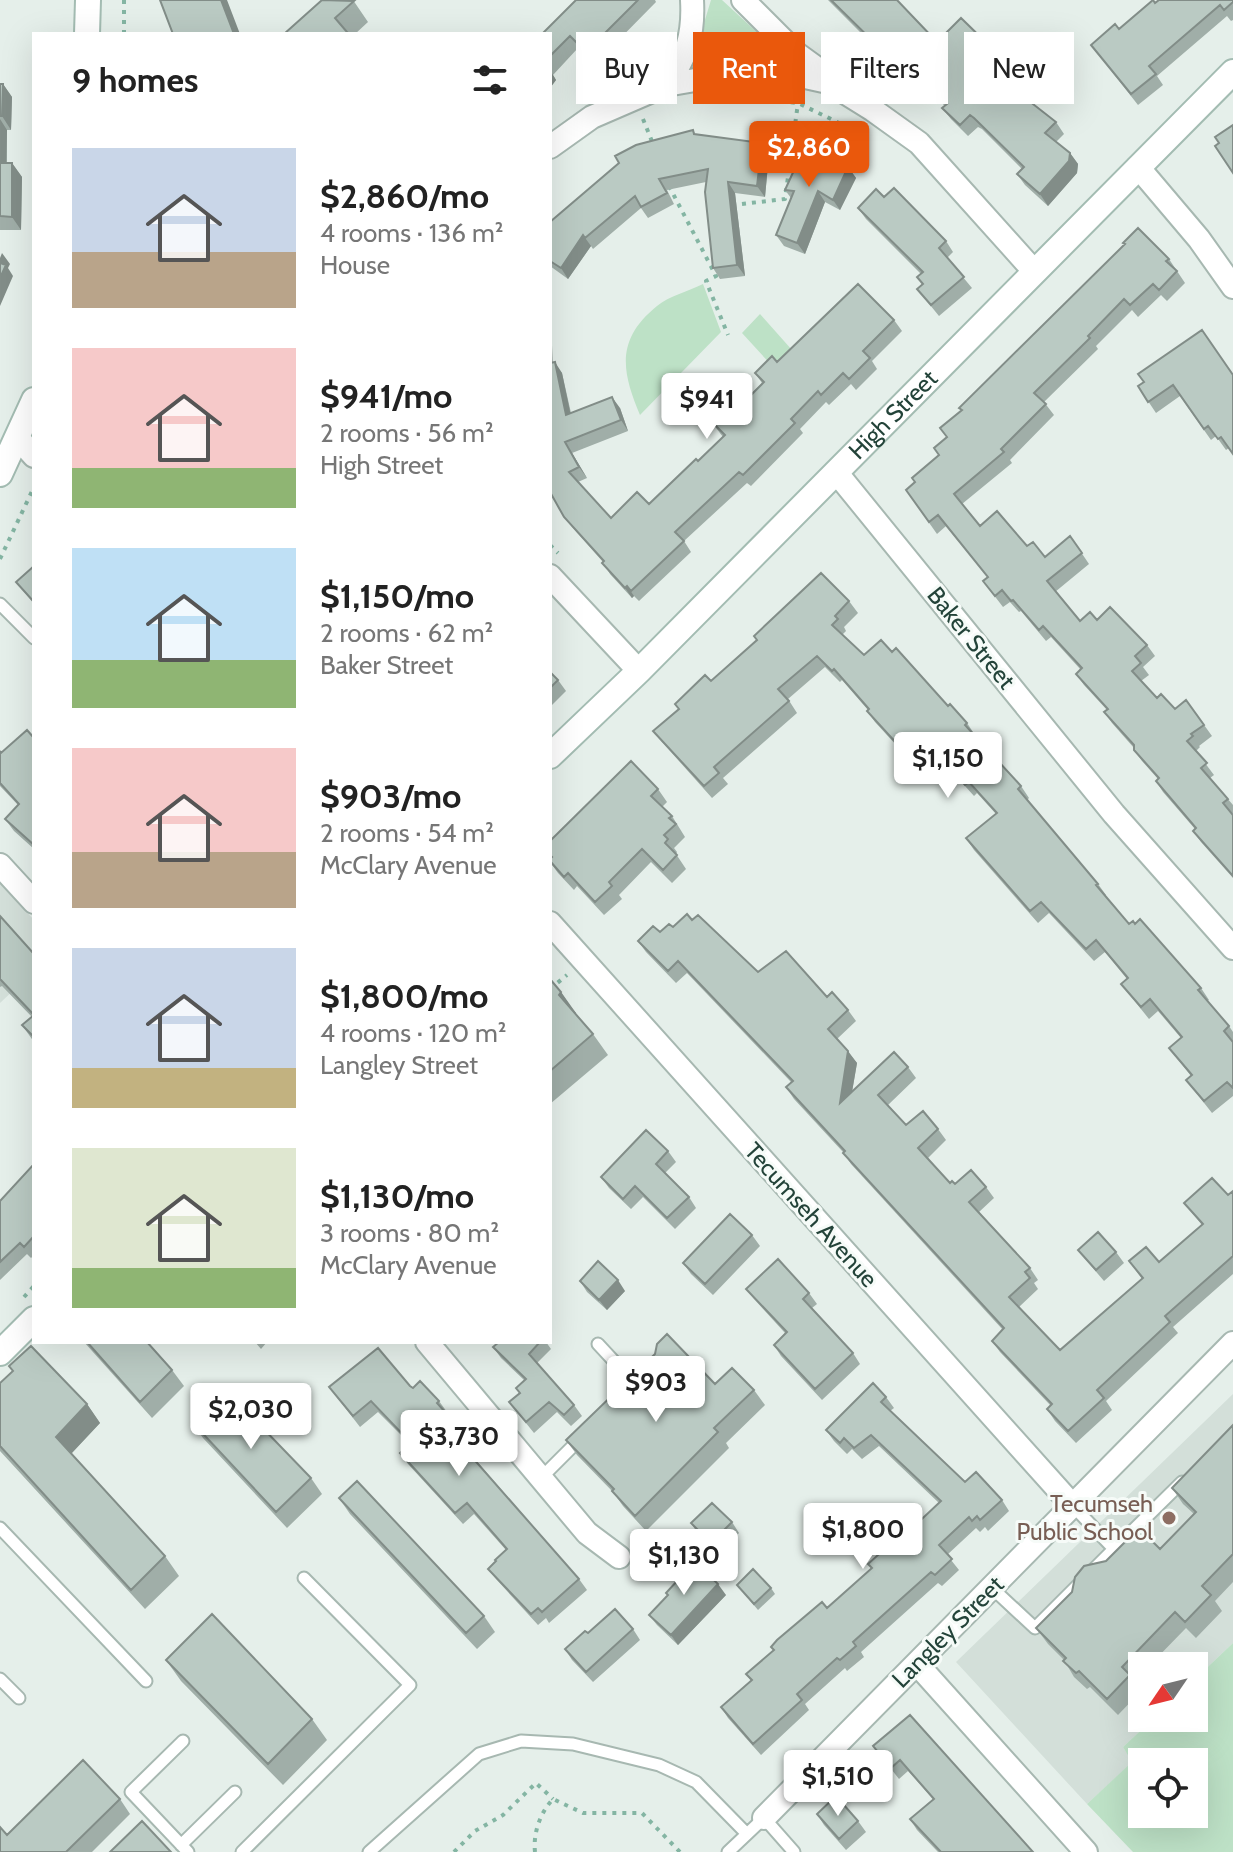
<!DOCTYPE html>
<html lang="en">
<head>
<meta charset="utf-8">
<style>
	:root { --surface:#fff; --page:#f6f6f6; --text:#222; --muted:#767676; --accent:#ea580c }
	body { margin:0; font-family:Cabin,sans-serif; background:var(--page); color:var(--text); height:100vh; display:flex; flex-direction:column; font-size:30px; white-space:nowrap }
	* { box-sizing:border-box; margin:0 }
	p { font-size:26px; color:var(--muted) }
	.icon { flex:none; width:44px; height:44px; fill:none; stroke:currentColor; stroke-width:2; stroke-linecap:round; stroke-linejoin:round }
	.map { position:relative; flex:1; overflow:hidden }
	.panel { position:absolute; left:32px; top:32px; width:520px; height:1312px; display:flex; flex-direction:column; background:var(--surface); border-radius:0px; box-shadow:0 8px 32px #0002 }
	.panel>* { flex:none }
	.banner { position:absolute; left:576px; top:32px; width:536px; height:72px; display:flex; gap:16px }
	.needle { width:52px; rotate:235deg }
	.fabs { position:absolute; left:1128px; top:1652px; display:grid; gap:16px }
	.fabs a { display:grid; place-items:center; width:80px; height:80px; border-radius:0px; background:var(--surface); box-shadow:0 8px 32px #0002; font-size:40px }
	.price { position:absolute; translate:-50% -68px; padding:0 18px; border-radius:8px; background:#fff; color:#222; font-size:26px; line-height:52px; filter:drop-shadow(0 2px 4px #0008) }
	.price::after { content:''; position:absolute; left:50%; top:48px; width:24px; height:18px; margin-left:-12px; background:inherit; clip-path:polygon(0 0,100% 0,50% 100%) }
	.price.current { background:var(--accent); color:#fff }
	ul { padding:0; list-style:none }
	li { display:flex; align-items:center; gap:24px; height:200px; padding:0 40px }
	li span { display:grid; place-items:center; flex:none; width:224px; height:160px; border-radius:0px; color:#555 }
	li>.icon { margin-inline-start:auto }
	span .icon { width:96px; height:96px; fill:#fffc; stroke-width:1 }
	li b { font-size:34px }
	h2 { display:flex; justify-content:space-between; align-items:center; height:96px; padding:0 40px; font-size:34px }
	.pill { padding:0 28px; border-radius:0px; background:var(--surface); box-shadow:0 8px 32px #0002; font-size:28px; line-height:72px }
	.pill.current { background:var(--accent); color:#fff }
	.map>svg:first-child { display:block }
</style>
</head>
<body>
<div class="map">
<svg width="1233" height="1852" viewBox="0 0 1233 1852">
	<rect width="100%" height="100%" fill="#e5efea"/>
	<!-- built -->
	<path fill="#d3dfd9" d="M0,883L34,920V971L0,1003Z
		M1233,1394V1643L1194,1680V1666H1142V1718H1154L1123,1747L1133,1762L1087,1804L956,1662Z"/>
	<!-- green -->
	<path fill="#bde1c6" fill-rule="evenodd" d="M711,0H722L788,61L790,67L727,62L691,66Z
		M703,284L721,332L640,415C622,372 615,340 657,306C669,296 689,291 703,284Z
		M760,314L792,350L774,368L742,333Z
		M1233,1643V1852H1133L1087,1804L1132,1762L1123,1747L1154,1718H1194V1680ZM1194,1762V1814H1142V1762Z"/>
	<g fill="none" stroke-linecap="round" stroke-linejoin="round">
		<defs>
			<path id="lane" d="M0,604L34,638
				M598,1344L636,1385
				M542,1477L581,1438
				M0,1528L146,1681
				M1114,1549L1182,1482
				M992,1588L1035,1628L1114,1549L1073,1506
				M0,1679L19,1698
				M183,1741L131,1792L188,1852
				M181,1845L235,1792
				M242,1852L410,1685L304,1578
				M369,1852L479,1754L521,1741L573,1744L659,1765L696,1782L747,1834
				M728,1852L764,1818L794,1852"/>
			<path id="street" d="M743,0L797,54L830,78
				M666,85C687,57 694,35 692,0
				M550,147L592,117L666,85L724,75L787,73L828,82L873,110L919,143L1034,271
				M1138,167L1199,239L1233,287
				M17,437L34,456
				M836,472L1114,814L1233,948
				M550,576L639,671
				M0,865L34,902
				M550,923L1073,1506
				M427,1342L587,1533L619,1557
				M917,1664L1086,1852
				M764,1818L1233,1343"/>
			<g id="secondary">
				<path d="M87,34L88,0"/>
				<path d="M0,474L34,400"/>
				<path id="s1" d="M550,756L639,671L1233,72"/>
				<path d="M0,1353L34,1319"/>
			</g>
		</defs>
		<!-- lane casing -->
		<use href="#lane" stroke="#a7b8b1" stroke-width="15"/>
		<!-- street casing -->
		<use href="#street" stroke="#a7b8b1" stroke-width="26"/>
		<!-- secondary casing -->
		<use href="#secondary" stroke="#a3bcb2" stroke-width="28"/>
		<!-- path -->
		<path stroke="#84b5a3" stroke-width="4" stroke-dasharray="4 6" stroke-linecap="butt" d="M124,34V0
			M761,99L798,103L868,137
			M643,119L653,144
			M669,186L716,276L706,281L728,335
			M742,204L785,199L798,103
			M550,545L558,553
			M0,559L34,487
			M550,989L567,975
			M24,1297L34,1286
			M454,1852L475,1831L503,1815L536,1783L553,1799
			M535,1852C533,1833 540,1813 553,1799L583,1813H642L680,1852"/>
		<!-- lane -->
		<use href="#lane" stroke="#fff" stroke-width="11"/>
		<!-- street -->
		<use href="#street" stroke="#fff" stroke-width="22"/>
		<!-- secondary -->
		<use href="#secondary" stroke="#fff" stroke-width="24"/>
	</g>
	<!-- wall -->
	<path fill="#a0aea8" d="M353,0L368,22L355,34H284Z
		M576,0H655L656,2L595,64L578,48L553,75L556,80L550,88V34Z
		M828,0H897L937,42L1003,59L1026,78L1034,89L1026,98L1056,122L1064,134L1056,142L1070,153L1078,164L1077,173L1048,206L1025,185L1017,174L1022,169L982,129L978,127L968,136L951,119L942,108L945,106L930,92L922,81L924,79L907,61L898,70Z
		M1233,0V20L1231,21L1227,16L1157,76L1163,85L1138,105L1091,45L1119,29L1155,3Z
		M0,84H3L12,97L11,130H7V163H12L22,177L21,230H0Z
		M693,130L696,135L762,143L769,154L765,197L735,193L745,276L720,279L713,268L706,182L667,190L674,204L648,218L641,208L593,249L591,246L568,279L550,266V222Z
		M848,167L856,178L840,210L825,202L805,254L784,246L776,235L791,198L785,190Z
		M884,197L946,241L953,252L947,258L972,288L939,316L917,289L922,284L917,277L921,274L866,219L858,208Z
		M1169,259L1185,283L1167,301L1161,295L1138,317L1132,310L1096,346L1098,349L1044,402L1054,415L1010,460L1012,463L962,504L980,526L1027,546L1045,557L1070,536L1089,564L1055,592L1080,621L1097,620L1147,645L1155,656L1143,667L1149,675L1141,681L1157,698L1175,709L1186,700L1212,736L1199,746L1200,747L1196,751L1214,775L1210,778L1233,805V813L1232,814L1233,815V878L1201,842L1193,831L1195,829L1163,792L1156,781L1158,779L1142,761L1134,750V748L1112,723L1104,712L1107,710L1084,685L1076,674L1081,670L1051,637L1046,641L1021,611L1019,612L1010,602L1003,607L983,581L988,577L946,526L937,534L906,490L915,483L939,456Z
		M550,315L552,362L562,373L571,413L620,408L628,431L572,453L587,478L578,482L611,518L649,504L698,461L723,437L710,420L734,412L762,383L755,373L777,362L894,320L902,331L872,361L877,369L856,390L851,384L829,405L826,402L800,429L803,433L751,486L747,483L684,541L691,552L639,601L634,596L632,598L610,574L603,562L572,527L550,492Z
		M1202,330L1229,448L1226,450L1216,436L1211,440L1180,396L1156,413L1138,386L1144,382Z
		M34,566V604L16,582Z
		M849,601L858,613L844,627L846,631L842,635L864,655L892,652L948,706L967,723L975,735L1021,786L1029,798L1027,800L1098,884L1106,895L1105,896L1129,924L1201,988L1209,1000L1207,1001L1229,1026L1233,1032V1096L1212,1113L1186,1080L1191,1076L1169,1048L1181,1038L1158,1011L1149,1019L1121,984L1127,979L1105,952L1094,961L1049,913L1038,923L974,850L966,838L996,814L977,793L974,796L947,766L929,781L875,722L867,711L868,710L842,680L840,682L825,667L788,699L797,713L723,778L728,784L712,798L662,742L653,731L679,709L675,704L711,681Z
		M550,672L558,680L566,691L550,707Z
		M34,738V849L14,831L5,819L18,805L0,786V751L1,753Z
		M658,789L667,802L662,807L672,816L685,837L674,848L677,852L676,854L686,869L672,883L651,862L619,895L622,899L604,915L577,886L574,890L558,873L550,862V841Z
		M0,916L34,954V1042L22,1025L32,1017L2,986L0,987Z
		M692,920L758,972L827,997L848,1010L856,1021L837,1039L857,1063L852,1092L908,1067L916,1078L888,1105L906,1125L938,1129L946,1140L928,1158L950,1183L986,1187L994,1198L979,1212L1030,1268L1038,1280L1034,1283L1038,1289L1019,1307L1060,1350L1142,1279L1129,1261L1159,1262L1202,1225L1184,1203L1228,1195L1233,1191V1274L1173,1327L1178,1333L1106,1401L1112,1410L1076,1443L1055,1421L1047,1409L1051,1406L1000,1352L992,1341L1003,1330L851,1164L843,1152L794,1099L786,1087L791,1082L687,973L676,983L646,952L638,941Z
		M550,979L561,992L575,1013L593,1034L608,1055L550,1104Z
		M668,1151L676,1162L665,1173L689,1197L696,1208L675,1229L643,1197L631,1209L609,1188L601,1177Z
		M34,1164V1255L31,1258L27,1254L0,1280V1201Z
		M752,1235L760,1246L713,1295L691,1274L683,1263Z
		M1078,1250L1116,1252L1124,1263L1104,1281L1086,1260Z
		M580,1281L625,1291L607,1310L587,1292Z
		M746,1289L809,1293L817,1304L812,1308L853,1353L860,1364L822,1400L781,1356L774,1345L785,1333L754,1299Z
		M84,1342H147L172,1370L184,1386L152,1418Z
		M255,1342H267L261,1349Z
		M499,1342H546L551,1349L537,1363L574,1405L582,1416L571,1426L557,1412L534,1433L509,1402L519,1393L516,1388L524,1380L501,1358L493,1347Z
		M9,1366L87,1404L100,1423L71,1454L165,1556L179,1576L145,1609L0,1451V1383L13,1371Z
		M715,1384L754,1390L765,1405L726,1443L729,1448L646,1531L623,1506L613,1492L577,1455L566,1440Z
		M410,1386L439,1401L447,1412L446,1413L471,1441L479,1452L473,1457L579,1579L587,1590L549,1623L546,1618L538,1625L496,1579L488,1569L506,1550L474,1514L463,1524L408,1464L400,1453L410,1444L378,1412L360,1427L329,1387Z
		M886,1397L894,1408L890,1411L965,1482L1002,1500L1009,1511L988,1531L985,1527L980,1532L976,1528L947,1555L959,1570L942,1586L938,1583L861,1652L864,1657L847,1671L845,1668L805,1704L809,1710L761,1755L728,1718L721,1707L751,1681L746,1674L827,1608L872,1569L939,1503L879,1446L862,1459L852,1449L847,1454L834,1441L826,1430Z
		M192,1422L311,1478L322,1494L287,1528L203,1438Z
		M1233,1425V1582L1215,1601L1222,1611L1196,1638L1186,1628L1149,1666H1142V1673L1134,1681L1141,1691L1118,1715L1090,1687L1087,1689L1074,1677L1064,1660L1048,1644L1036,1628L1160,1549L1194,1514L1183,1504L1172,1488Z
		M339,1498L484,1616L495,1632L477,1649L350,1514Z
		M732,1522L739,1533L718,1554L698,1534L691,1523Z
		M675,1577L726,1595L678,1645L657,1625L649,1615L667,1596L678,1580Z
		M737,1585L771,1588L775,1594L758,1610Z
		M633,1629L640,1640L593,1682L572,1660L565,1649L588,1633Z
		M166,1660L312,1719L327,1740L283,1785L181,1681Z
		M910,1715L1033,1852H938L917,1830L910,1819L933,1799L908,1771L899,1779L873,1746Z
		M120,1799L130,1814L92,1852H0L7,1835Z
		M817,1814L858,1821L866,1832L846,1850L824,1825Z"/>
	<!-- shaded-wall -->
	<path fill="#828d88" d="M221,0H227L240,34H234Z
		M550,70L556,80L550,88Z
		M3,84L12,97L11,130L2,116Z
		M0,119L7,130L6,177L0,167Z
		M762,143L769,154L765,197L757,186Z
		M1070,153L1078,164L1077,173L1048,206L1040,194Z
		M12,163L22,177L21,230L12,217Z
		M848,167L856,178L840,210L833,200Z
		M728,182L735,193L745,276L737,265Z
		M818,191L825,202L805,254L797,243Z
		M583,235L591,246L568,279L561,268Z
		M2,253L10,264L8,268L13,276L0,306V258Z
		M550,315L551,316L553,375L550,371Z
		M555,362L562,373L573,426L566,415Z
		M612,397L620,408L628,431L621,420Z
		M565,442L572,453L587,478L579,467Z
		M627,586L634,596L632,598L625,588Z
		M561,992L576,1013L574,1016L559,995Z
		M848,1051L857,1063L848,1115L840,1103Z
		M618,1280L625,1291L607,1310L599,1300Z
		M87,1404L100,1423L69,1456L56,1437Z
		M718,1584L726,1595L678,1645L671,1635Z"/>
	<!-- building -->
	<path fill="#bacac3" stroke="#828d88" stroke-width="2" d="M160,0H221L234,34H173Z
		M322,0L354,1L335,18L347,32L345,34H284Z
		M576,0H638L586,52L570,36L550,56V34H542Z
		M831,0H897L937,42L961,18L1003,59L1004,57L1026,78L1015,90L1056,122L1045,133L1070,153L1069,161L1040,194L1017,174L1024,167L974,118L970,115L960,125L942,108L947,104L922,81L926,77L899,50L890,58Z
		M1153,0L1155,3L1159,0H1233V2L1224,10L1220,5L1149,66L1156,74L1131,94L1091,45L1115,24L1119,29Z
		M0,84H3L2,116H0Z
		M1233,125V173L1215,146L1219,143L1215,137Z
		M693,130L694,134L762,143L757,186L728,182L737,265L713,268L705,192L708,169L659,179L667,193L641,207L635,196L585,238L583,235L561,268L550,261V222L619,163L615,156L636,145Z
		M806,144L848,167L833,200L818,191L797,243L776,235L794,191L785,190Z
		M0,163H12V217L0,216Z
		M894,188L946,241L939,248L964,277L931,305L917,289L923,284L917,277L923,272L858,208L876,189L884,197Z
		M1138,228L1169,259L1166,261L1177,271L1159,290L1153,284L1130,305L1124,299L1088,336L1090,338L1034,393L1046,404L1001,449L1004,452L954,494L980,526L997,511L1027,546L1033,542L1045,557L1070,536L1082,553L1047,581L1080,621L1090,612L1097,620L1110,607L1147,645L1135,656L1141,663L1132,671L1157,698L1161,694L1175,709L1186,700L1204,725L1191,734L1193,736L1187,741L1207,763L1201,768L1228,799L1223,803L1233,815V876L1193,831L1196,828L1156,781L1159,778L1134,750V745L1104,712L1108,709L1076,674L1082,668L1043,626L1039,630L1013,600L1011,601L1002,590L995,596L983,581L988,577L938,515L929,522L906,490L915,482L912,478L939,455L934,448L947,437L940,428L962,410L959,408L1125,244L1123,243Z
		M0,263L6,265L0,278Z
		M858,284L894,320L863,351L870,358L849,379L843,373L821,395L818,391L791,419L795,423L743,475L739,472L675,532L684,541L631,591L627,586L625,588L602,563L604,561L564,517L550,492V363L555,362L566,415L612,397L621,420L565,442L579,467L569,472L611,518L637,492L649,504L696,459L698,461L725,435L710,420L726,404L734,412L764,382L755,373L772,356L777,362Z
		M1202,330L1233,375V454L1221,437L1218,439L1208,426L1204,429L1173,385L1148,402L1138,386L1144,382L1138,374Z
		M34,566V602L16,582Z
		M821,573L849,601L835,616L838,619L832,625L864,655L881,640L892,652L896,648L948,706L950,704L967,723L965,725L1021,786L1018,789L1098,884L1096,885L1129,924L1133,921L1135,924L1140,919L1201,988L1198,990L1229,1026L1224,1031L1233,1042V1088L1227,1082L1204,1101L1186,1080L1192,1075L1169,1048L1182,1037L1150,999L1141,1007L1121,984L1128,978L1096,940L1086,949L1041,902L1030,911L966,838L997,813L969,782L965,785L938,754L921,770L867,711L869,709L834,669L832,671L817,656L778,689L789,701L714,767L719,773L704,786L653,731L679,709L675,704L705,675L711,681L757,640L754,636Z
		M550,672L558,680L550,688Z
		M27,730L34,738V845L5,819L19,804L0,783V751L1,753Z
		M631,761L658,789L651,796L672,816L669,818L676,824L664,835L668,839L665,843L677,855L663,870L642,849L609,882L612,886L595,902L568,873L564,877L550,861V859L552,857L550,855V841Z
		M687,914L692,920L698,915L758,972L786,951L827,997L832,992L848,1010L828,1029L848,1051L840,1103L894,1052L908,1067L878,1095L906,1125L923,1111L938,1129L918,1148L950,1183L952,1181L955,1184L971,1170L986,1187L969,1202L1030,1268L1025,1272L1030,1278L1009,1297L1060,1350L1143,1278L1129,1261L1146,1247L1159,1262L1203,1224L1184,1203L1212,1178L1228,1195L1233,1191V1256L1165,1316L1170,1322L1097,1390L1104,1398L1068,1431L1047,1409L1052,1404L992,1341L1004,1328L843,1153L845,1151L786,1087L793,1081L678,961L668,971L638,941L653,926L660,932L669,924L673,927Z
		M0,916L34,954V1037L22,1025L34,1015L0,979Z
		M550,979L561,992L559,995L593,1034L550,1071Z
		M646,1130L668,1151L656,1164L689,1197L667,1218L635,1186L623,1199L601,1177Z
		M34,1164V1236L24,1247L20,1243L0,1262V1201Z
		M730,1214L752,1235L705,1284L683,1263Z
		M1098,1232L1116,1252L1096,1270L1078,1250Z
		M778,1259L809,1293L803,1299L853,1353L815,1389L774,1345L787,1332L746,1289Z
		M598,1261L618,1280L599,1300L580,1281Z
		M667,1334L715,1384L732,1368L754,1390L714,1428L718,1432L635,1516L612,1491L614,1489L566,1440L655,1354L657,1344Z
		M87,1342H147L172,1370L140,1402Z
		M499,1342H540L529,1354L574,1405L564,1415L549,1402L526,1422L509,1402L520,1393L516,1388L526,1379L493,1347Z
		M31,1346L87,1404L56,1437L165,1556L131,1590L0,1446V1383L13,1371L9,1366Z
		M378,1348L410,1386L413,1388L420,1381L439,1401L437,1403L471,1441L464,1448L579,1579L542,1612L538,1608L531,1614L488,1569L496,1561L495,1560L507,1549L467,1503L455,1513L400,1453L411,1443L371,1401L353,1416L329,1387Z
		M873,1383L886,1397L881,1402L965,1482L976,1472L1002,1500L980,1520L977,1516L972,1521L969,1517L939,1545L952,1559L935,1575L931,1572L853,1642L856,1646L840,1660L837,1658L797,1694L802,1700L753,1744L721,1707L752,1680L746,1674L774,1650L771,1647L777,1640L822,1602L827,1608L872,1568L868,1564L889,1545L891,1548L941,1501L871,1435L854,1448L844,1438L840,1443L826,1430Z
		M225,1389L311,1478L276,1512L192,1422Z
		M1233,1425V1554L1202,1586L1211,1595L1185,1622L1175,1612L1122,1667L1130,1675L1107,1699L1079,1671L1076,1673L1063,1661L1066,1658L1036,1628L1072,1592L1075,1577L1084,1566L1106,1561L1139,1528L1160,1549L1196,1512L1172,1488Z
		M357,1481L484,1616L466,1633L339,1498Z
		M712,1503L732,1522L711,1543L691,1523Z
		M692,1559L718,1584L671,1635L649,1615L668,1595L666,1593L678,1580L675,1577Z
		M753,1569L771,1588L754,1604L737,1585Z
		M615,1609L633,1629L586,1672L565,1649L585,1631L588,1633Z
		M212,1614L312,1719L268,1764L166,1660Z
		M910,1715L1033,1852H941L910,1819L934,1799L900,1760L891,1768L873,1746Z
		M83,1760L120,1799L66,1852H0V1827L7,1835Z
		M836,1796L858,1821L839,1839L817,1814Z
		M142,1821L171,1852H110Z"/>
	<!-- markers -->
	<circle fill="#8d6e63" stroke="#f6fbf8" stroke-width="3" cx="1169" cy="1518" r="8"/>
	<g text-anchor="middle" stroke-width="6" stroke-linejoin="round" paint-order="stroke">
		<!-- street labels -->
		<g font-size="24" fill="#234339" stroke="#f6fbf8">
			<text dy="8" stroke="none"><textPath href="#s1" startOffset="484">High Street</textPath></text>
			<text transform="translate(971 638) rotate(51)" y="8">Baker Street</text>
			<text transform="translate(811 1215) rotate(48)" y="8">Tecumseh Avenue</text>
			<text transform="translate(948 1632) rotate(-45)" y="8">Langley Street</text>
		</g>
		<!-- education labels -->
		<g font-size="24" fill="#785e54" stroke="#f6fbf8" text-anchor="end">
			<text x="1153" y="1512">Tecumseh<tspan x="1153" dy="28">Public School</tspan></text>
		</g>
	</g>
</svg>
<div class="fabs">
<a><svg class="needle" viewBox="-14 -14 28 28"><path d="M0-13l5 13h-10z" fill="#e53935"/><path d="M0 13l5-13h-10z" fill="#767676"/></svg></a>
<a><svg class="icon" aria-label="locate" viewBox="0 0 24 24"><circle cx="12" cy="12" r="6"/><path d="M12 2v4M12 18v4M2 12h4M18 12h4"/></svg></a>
</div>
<b class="price current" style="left:809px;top:189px">$2,860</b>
<b class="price" style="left:707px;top:441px">$941</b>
<b class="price" style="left:948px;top:800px">$1,150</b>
<b class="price" style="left:656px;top:1424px">$903</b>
<b class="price" style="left:251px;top:1451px">$2,030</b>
<b class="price" style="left:459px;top:1478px">$3,730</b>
<b class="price" style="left:863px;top:1571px">$1,800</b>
<b class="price" style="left:684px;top:1597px">$1,130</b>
<b class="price" style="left:838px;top:1818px">$1,510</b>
<div class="banner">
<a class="pill">Buy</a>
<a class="pill current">Rent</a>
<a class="pill">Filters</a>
<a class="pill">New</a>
</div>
<section class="panel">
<h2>9 homes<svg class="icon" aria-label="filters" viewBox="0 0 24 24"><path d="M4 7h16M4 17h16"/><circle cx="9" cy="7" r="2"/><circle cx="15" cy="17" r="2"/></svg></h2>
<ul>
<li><span style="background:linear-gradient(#c9d6e8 65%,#b9a48a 0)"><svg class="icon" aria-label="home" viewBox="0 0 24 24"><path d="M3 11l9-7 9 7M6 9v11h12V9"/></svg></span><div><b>$2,860/mo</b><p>4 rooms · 136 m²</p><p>House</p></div></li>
<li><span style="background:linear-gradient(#f6c9c9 75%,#8fb573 0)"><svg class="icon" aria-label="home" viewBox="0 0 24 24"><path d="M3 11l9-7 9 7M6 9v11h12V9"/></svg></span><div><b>$941/mo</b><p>2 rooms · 56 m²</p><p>High Street</p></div></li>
<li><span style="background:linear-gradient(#bfe0f5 70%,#8fb573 0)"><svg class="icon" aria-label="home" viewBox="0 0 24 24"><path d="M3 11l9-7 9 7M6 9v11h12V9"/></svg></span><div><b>$1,150/mo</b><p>2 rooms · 62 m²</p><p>Baker Street</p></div></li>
<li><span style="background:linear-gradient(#f6c9c9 65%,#b9a48a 0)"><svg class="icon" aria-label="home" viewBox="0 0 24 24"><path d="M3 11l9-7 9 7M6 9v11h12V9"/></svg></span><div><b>$903/mo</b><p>2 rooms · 54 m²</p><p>McClary Avenue</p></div></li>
<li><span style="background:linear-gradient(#c9d6e8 75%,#c2b280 0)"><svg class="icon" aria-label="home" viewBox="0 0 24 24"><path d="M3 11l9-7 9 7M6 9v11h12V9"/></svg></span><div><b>$1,800/mo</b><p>4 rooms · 120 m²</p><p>Langley Street</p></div></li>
<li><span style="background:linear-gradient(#dfe7d0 75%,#8fb573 0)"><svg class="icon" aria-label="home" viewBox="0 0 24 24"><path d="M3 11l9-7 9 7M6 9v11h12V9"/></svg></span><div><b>$1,130/mo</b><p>3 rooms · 80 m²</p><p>McClary Avenue</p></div></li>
</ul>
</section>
</div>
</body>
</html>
